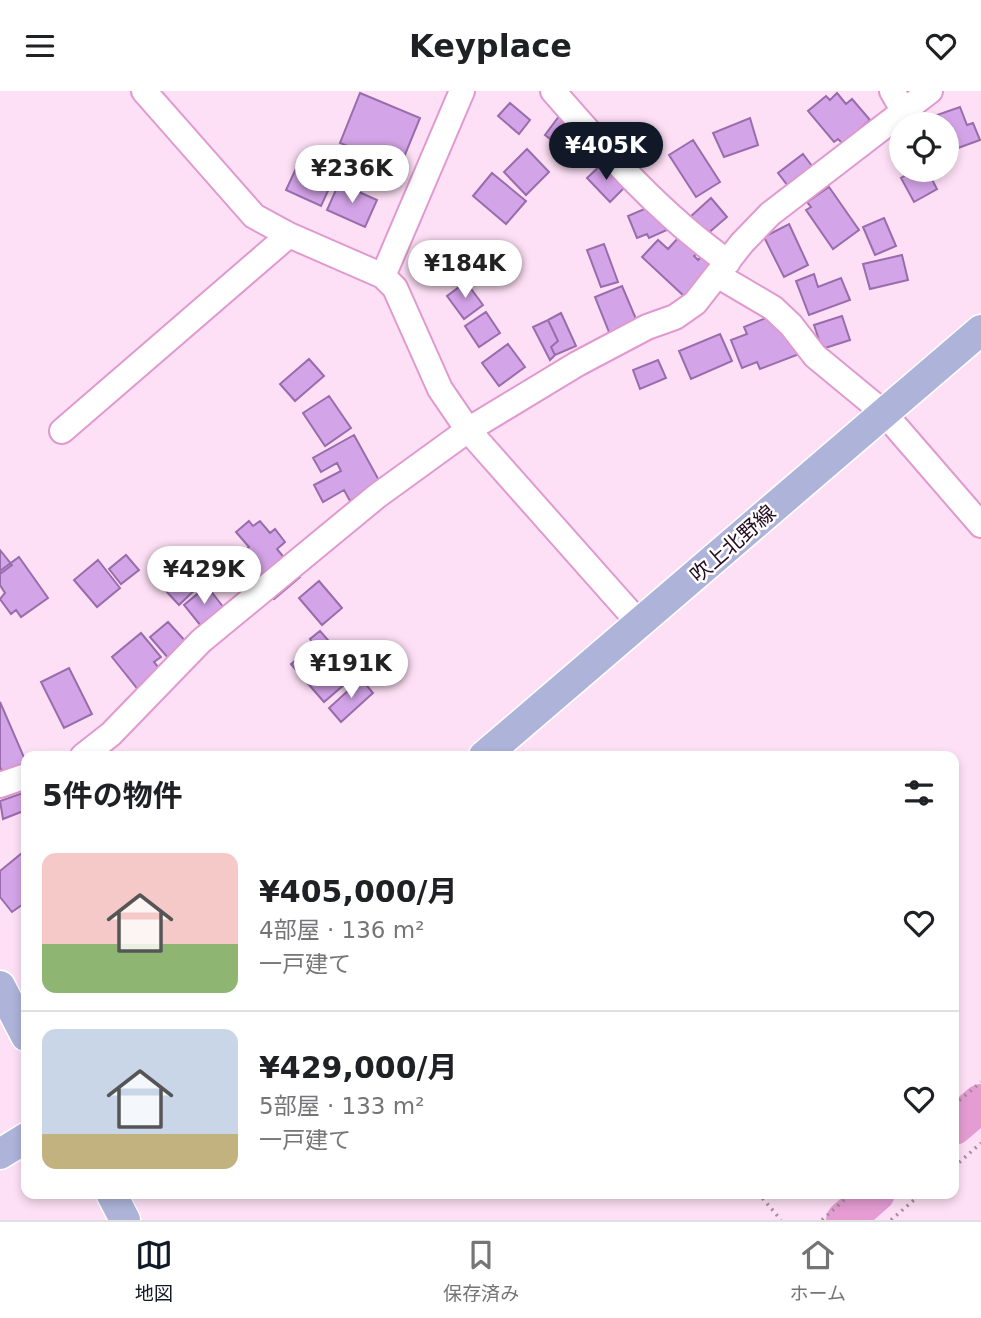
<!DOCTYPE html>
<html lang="ja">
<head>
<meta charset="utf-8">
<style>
	:root { --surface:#fff; --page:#f2f2f2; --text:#202124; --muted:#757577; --line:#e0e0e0; --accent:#111827 }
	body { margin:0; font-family:"DejaVu Sans","Noto Sans JP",sans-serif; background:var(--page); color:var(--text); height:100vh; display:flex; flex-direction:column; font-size:26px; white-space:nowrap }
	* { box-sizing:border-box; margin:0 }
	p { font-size:23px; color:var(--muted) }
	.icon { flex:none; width:38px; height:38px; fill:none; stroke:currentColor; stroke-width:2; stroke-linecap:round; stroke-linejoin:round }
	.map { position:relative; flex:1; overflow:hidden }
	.side { position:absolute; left:21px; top:660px; width:938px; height:448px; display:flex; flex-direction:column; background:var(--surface); border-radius:14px; box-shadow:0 4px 10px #0003 }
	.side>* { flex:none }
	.fabs { position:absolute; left:889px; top:21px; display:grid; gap:14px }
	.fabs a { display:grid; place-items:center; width:70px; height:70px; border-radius:50%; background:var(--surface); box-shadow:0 4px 10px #0003; font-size:35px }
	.price { position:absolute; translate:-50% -60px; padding:0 16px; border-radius:24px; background:#fff; color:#222; font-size:23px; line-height:46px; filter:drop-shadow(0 2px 4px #0008) }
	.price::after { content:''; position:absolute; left:50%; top:42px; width:21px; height:16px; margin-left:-10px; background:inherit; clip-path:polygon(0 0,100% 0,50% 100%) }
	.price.active { background:var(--accent); color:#fff }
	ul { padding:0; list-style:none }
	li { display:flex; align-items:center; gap:21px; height:175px; padding:0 21px }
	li+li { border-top:2px solid var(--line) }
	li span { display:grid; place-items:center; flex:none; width:196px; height:140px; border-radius:14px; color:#555 }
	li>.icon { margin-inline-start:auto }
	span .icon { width:84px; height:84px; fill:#fffc; stroke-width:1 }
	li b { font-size:30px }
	h2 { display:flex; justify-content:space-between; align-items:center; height:84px; padding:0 21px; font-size:30px }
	header { display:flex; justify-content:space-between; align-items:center; height:91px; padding:0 21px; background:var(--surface); font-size:32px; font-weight:800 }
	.tab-bar { display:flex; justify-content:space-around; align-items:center; height:98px; border-top:2px solid var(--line); background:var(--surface); font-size:19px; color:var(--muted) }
	.tab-bar a { display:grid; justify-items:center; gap:4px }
	.tab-bar .active { color:var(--accent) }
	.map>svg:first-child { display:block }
</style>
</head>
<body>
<header><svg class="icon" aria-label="menu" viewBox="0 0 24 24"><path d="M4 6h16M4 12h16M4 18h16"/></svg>Keyplace<svg class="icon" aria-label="heart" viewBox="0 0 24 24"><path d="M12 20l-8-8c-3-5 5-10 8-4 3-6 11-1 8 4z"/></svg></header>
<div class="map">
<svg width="981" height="1129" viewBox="0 0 981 1129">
	<rect width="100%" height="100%" fill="#fee0f6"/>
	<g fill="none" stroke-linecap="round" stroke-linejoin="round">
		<!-- river -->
		<path stroke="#e49cd3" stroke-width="38" d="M954,1035L981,1012
			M845,1129L876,1102"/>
	</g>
	<!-- building -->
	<path fill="#d4a4e8" stroke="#996cac" stroke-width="2" d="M360,2L420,27L400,76L340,52Z
		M837,2L846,13L852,8L870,29L843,53L838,48L834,51L808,20L826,5L830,9Z
		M510,12L530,29L519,43L498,25Z
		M960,16L967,34L973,32L980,49L947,61V33H937L934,25Z
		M560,24L599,53L575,67L545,44Z
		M750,27L758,54L724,66L713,42Z
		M693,49L720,91L696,106L669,64Z
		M527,58L549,81L526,104L504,81Z
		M803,63L815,79L791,99L778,82Z
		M299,71L334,87L321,115L286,99Z
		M603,72L625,96L610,111L587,87Z
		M915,79H927L937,98L914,111L901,87Z
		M492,82L526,110L506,133L473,105Z
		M339,92L377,109L365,136L327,119Z
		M829,96L859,139L833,158L806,119L811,116L807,111Z
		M711,107L727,126L706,144L690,126Z
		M656,113L669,138L649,147L647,143L637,147L628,125Z
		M884,127L896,155L875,164L863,136Z
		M789,133L808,174L784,186L764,146Z
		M685,144L700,159L694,165L698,169L704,163L715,174L685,206L642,166L658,149L668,158L678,147L680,149Z
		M604,153L618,191L601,196L587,159Z
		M480,155L494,165L486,179L470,170Z
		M902,164L908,189L870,198L863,173Z
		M814,183L818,196L841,187L850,209L809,224L796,190Z
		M466,191L483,214L464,228L447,205Z
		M622,195L639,235L611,246L595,206Z
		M486,221L500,242L479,256L465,235Z
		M561,222L576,255L555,264L551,256L558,250L548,229Z
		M778,222L807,260L760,278L757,271L742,277L731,249L747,243L744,236Z
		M842,225L850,249L822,258L814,234Z
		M548,229L558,250L551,256L555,264L550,269L533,236Z
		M720,243L732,270L691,288L679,260Z
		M508,253L525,276L499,295L482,272Z
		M309,268L324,285L295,310L280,293Z
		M658,269L666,287L640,298L633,279Z
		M329,305L351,337L325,355L303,322Z
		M354,344L381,393L350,410L344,399L323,411L314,394L341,380L337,372L321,381L313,367Z
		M249,430L253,435L260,430L270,442L275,438L285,451L277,458L300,486L274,508L238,465L249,456L236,441Z
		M0,459L12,474L0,483Z
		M126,464L139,479L121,493L109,478Z
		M19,466L48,507L21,526L16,519L11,523L0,508L5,502L0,494V480Z
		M98,469L120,497L97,516L74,489Z
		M189,480L201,493L179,514L166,500Z
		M319,490L342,517L322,534L299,507Z
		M207,495L224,517L201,535L184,514Z
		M168,531L187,552L169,568L150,546Z
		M320,540L335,557L330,561L352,587L324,611L291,573L314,554L310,548Z
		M141,542L161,566L154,571L163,582L140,601L112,566Z
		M69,577L92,623L64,637L41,591Z
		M361,588L373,602L341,631L329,617Z
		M0,611L26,671L3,682L0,676Z
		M26,701V719L3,728L0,710Z
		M22,762L26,767V811L12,821L0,806V780Z"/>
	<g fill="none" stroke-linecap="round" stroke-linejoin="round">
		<defs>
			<path id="minor" d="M144,0L254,125L289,144L383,185L395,197L440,298L468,339L640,533
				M553,0C607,62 660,123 728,171
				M892,0L903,19
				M717,184L773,217L791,234L815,265L884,322L981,434
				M383,185L462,0
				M62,340L289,144
				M83,665L111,643L201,550L377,405L468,339L577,273L647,236L675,226L695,212L742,152L770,123L930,0
				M0,694L26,685"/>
			<path id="major" d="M484,665L981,239
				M0,895L26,945
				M0,1063L26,1047
				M111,1102L125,1129"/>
		</defs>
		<!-- minor casing -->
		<use href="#minor" stroke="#e09ace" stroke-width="28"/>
		<!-- major casing -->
		<use href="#major" stroke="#fff" stroke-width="33"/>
		<!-- path -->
		<path stroke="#a68a9f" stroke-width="3.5" stroke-dasharray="2 5" stroke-linecap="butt" d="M954,1014L981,991
			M954,1076L981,1052
			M758,1102L781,1129
			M822,1129L852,1102
			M891,1129L922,1102"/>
		<!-- minor -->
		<use href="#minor" stroke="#fff" stroke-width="24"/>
		<!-- major -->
		<use href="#major" stroke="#aeb4d9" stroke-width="30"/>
	</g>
	<g text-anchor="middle" stroke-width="5" stroke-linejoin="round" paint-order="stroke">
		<!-- street labels -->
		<g font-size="21" fill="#260c21" stroke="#fff">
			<text transform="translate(733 453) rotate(-41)" y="7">吹上北野線</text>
		</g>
	</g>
</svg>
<div class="fabs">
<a><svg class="icon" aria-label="locate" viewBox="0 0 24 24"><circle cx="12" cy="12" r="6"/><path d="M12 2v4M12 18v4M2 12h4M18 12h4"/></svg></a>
</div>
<b class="price active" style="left:606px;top:91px">¥405K</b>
<b class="price" style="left:352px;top:114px">¥236K</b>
<b class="price" style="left:465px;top:209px">¥184K</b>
<b class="price" style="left:204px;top:515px">¥429K</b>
<b class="price" style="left:351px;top:609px">¥191K</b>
<section class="side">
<h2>5件の物件<svg class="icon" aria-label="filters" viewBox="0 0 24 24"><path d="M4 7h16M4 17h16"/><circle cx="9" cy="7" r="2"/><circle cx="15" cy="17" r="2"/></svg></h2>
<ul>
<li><span style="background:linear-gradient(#f6c9c9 65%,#8fb573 0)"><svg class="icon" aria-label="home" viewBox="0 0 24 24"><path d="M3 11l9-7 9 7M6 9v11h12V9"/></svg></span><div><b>¥405,000/月</b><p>4部屋 · 136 m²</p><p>一戸建て</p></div><svg class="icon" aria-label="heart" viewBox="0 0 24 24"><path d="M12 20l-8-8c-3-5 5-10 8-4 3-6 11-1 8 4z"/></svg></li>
<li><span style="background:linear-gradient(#c9d6e8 75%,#c2b280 0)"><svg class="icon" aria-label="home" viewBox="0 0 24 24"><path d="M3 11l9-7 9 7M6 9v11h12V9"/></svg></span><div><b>¥429,000/月</b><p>5部屋 · 133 m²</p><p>一戸建て</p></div><svg class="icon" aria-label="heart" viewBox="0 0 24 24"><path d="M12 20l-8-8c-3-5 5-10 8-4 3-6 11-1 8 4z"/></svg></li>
</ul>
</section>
</div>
<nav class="tab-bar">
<a class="active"><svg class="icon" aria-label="map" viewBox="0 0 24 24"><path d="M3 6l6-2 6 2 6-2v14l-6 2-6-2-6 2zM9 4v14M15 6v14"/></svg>地図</a>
<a><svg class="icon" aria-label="saved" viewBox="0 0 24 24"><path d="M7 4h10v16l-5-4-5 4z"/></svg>保存済み</a>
<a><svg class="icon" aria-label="home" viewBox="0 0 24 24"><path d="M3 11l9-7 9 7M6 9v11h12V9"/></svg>ホーム</a>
</nav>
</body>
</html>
